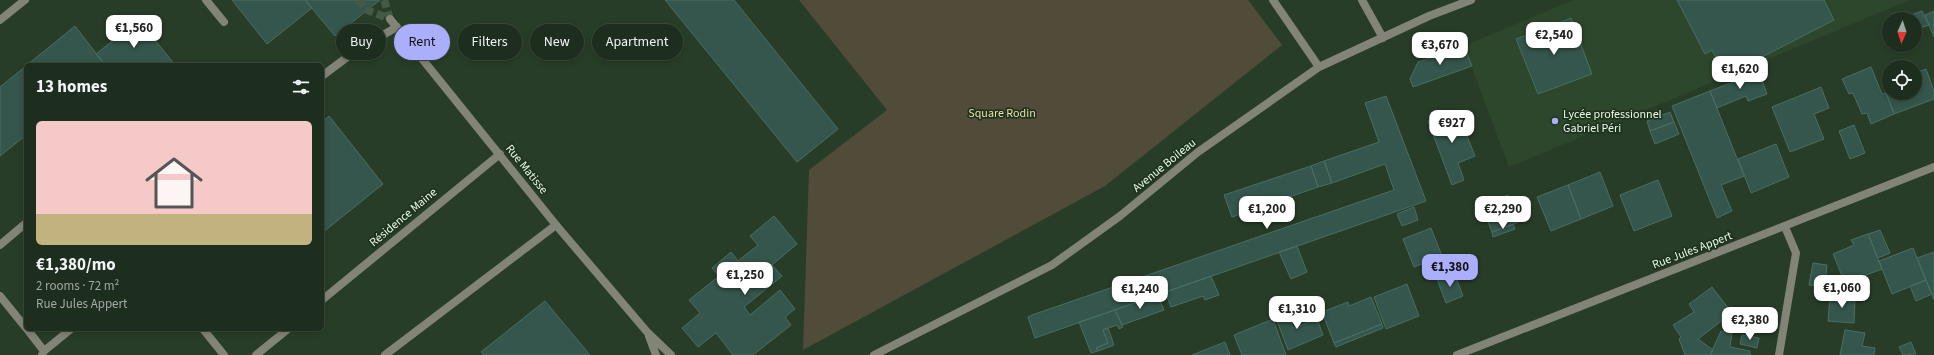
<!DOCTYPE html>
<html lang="en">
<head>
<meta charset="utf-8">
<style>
	:root { --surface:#1e2e1e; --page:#263627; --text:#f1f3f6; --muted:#a1a8a4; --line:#3c4a3c; --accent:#abaffb }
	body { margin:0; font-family:"Source Sans 3",sans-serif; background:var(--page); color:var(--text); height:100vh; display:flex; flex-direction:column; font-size:15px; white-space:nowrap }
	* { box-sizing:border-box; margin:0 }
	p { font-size:13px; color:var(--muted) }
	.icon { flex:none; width:22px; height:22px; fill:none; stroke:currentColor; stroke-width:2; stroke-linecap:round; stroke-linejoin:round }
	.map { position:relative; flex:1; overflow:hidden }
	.drawer { position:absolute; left:24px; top:63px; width:300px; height:268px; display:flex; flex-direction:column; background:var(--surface); border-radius:6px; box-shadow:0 2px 6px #0003,0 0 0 1px var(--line) }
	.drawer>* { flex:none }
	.banner { position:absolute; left:336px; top:24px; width:380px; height:36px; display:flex; gap:8px }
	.needle { width:26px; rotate:183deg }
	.buttons { position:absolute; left:1882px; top:12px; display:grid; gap:8px }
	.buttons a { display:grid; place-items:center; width:40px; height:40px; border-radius:50%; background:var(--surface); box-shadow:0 2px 6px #0003,0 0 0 1px var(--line); font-size:20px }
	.price { position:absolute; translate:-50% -34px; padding:0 9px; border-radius:8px; background:#fff; color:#222; font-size:13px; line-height:26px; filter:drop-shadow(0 1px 2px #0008) }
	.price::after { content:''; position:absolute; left:50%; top:24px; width:12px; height:9px; margin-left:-6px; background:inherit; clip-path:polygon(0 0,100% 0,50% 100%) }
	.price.selected { background:var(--accent); color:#111 }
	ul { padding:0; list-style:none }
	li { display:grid; align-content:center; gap:8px; height:212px; padding:0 12px }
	li span { display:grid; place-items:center; height:124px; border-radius:6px; color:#555 }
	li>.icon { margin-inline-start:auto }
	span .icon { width:72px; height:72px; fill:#fffc; stroke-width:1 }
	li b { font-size:17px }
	h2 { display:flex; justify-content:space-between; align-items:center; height:48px; padding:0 12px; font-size:17px }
	.chip { padding:0 14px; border-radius:18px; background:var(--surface); box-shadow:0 2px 6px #0003,0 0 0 1px var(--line); font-size:14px; line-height:36px }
	.chip.selected { background:var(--accent); color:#111 }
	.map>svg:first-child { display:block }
</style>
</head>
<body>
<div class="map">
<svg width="1934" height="355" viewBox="0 0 1934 355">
	<rect width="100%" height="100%" fill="#283d28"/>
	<!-- built -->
	<path fill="#2c472c" d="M1573,0H1910L1509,167L1464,46Z"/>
	<!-- green -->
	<path fill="#514b3a" d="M799,0H1248L1282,45L1105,186L803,350L809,170L887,110Z"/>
	<!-- building -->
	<path fill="#35564c" stroke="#496e62" d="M232,0H305L312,8L267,44Z
		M305,0H380L335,36Z
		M665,0H734L838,129L797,162Z
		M1677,0H1824L1834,20L1725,76L1712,50L1705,54Z
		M1922,11L1929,25L1917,29L1915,19H1913L1911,15Z
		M1934,11V37L1925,15Z
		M1571,18L1592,74L1538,94L1516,39Z
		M139,20L175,65H105L96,54Z
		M75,26L105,65H27Z
		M1464,46L1472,66L1413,87L1410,79L1418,62Z
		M26,66V135L0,156V87Z
		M1871,67L1882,94L1886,93L1894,114L1871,124L1867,113L1862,114L1853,93L1849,94L1842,79Z
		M1926,69L1934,91V99L1894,114L1886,93H1915V73Z
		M1759,72L1767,94L1748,101L1746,96L1717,108L1710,91Z
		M1821,87L1829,108L1814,114L1824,139L1790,152L1772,107Z
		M1710,91L1744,176L1721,185L1732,211L1717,218L1672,106Z
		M1386,96L1426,201L1035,338L1028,317L1032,315L1394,190L1385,164L1332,183L1324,161L1379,142L1365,103Z
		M1457,111L1475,156L1458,163L1464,180L1452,185L1428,121Z
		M1670,112L1674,122L1650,131L1647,121Z
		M329,116L383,184L322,233V122Z
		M1674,122L1679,134L1655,144L1650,131Z
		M1854,125L1865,153L1850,159L1839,131Z
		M1776,144L1789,177L1751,193L1738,159Z
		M1324,161L1332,183L1318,187L1311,166Z
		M1311,166L1318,187L1232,217L1224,195Z
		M1600,172L1613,206L1581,219L1568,185Z
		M1658,180L1672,216L1634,231L1620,195Z
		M1568,185L1581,219L1551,231L1537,197Z
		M1508,195L1519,222L1492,232L1481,205Z
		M1414,207L1418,220L1402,226L1397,214Z
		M774,216L797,244L772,265L782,276L744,307L750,315L780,290L795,309L785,317L791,325L753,355H733L716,333L698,347L682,328L700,313L689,300L719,276L712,268L731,252L738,261L758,245L750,236Z
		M1513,224L1515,229L1493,237L1492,232Z
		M1431,228L1442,256L1414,267L1403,239Z
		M1880,230L1890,253L1878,258L1868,234Z
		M1868,234L1882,269L1845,283L1833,254L1854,245L1851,240Z
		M1297,246L1307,272L1291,279L1279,252Z
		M1913,248L1926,280L1892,294L1879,261Z
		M1934,252V300L1917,258Z
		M1813,263L1827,265L1825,287L1821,286L1820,290H1815L1816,286L1809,285Z
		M1454,273L1463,296L1446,303L1437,279Z
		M1211,276L1219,295L1205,300L1203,296L1171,307L1165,292Z
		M1926,280L1932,294L1916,301L1910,286Z
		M1407,284L1419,316L1386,329L1374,297Z
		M1712,287L1732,313L1698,339L1713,350L1710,355H1685L1679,339L1681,337L1673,325L1694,312L1689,304Z
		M1157,295L1164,310L1122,325L1115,310Z
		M1830,295L1855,297L1854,323L1828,321Z
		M1371,297L1382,324L1334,343L1322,312L1348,302L1349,306Z
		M545,301L590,355H484L481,352Z
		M1286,309L1293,328L1317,319L1323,335L1288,350L1274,313Z
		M1115,310L1123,327L1119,329L1117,325L1103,330L1108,343L1096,348L1098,351L1091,353L1079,322Z
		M1273,319L1286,355H1242L1234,335Z
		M1382,324L1383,328L1336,347L1334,343Z
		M1108,328L1114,345L1098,351L1096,348L1108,343L1103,330Z
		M1845,330L1865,333L1862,346L1875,348L1874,355H1840Z
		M1721,331L1732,333L1730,347L1750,351V355H1710Z
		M1742,335L1759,338L1757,348L1740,344Z
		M1225,342L1230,355H1192Z
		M1911,342L1916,354L1903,355L1899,347Z"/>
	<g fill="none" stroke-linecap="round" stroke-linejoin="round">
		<!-- minor-tunnel -->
		<path stroke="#455945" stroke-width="8" stroke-dasharray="8 4" stroke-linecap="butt" d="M358,0L367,10L390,19
			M384,0L390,19"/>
		<!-- service -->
		<path stroke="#818477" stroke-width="8" d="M206,0L224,22
			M322,76L358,49L397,27
			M0,245L26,223
			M0,296L26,328
			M322,300L500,154
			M27,329L44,351L42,355
			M203,329L224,355
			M44,351L71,329
			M256,355L288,329
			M385,355L556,225"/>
		<!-- minor -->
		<path stroke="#818477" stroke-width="8" d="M1273,0L1319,67
			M1362,0L1383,38
			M390,19L556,225L648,333L671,355
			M0,20L25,0
			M649,336L656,355
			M874,355L1052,265L1120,216L1198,152L1319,67L1429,16L1471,0
			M1457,355L1934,167
			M1779,355L1796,253L1785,227"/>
	</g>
	<!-- markers -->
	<circle fill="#abaffb" stroke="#1e331e" stroke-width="1.5" cx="1555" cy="121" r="4"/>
	<g text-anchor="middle" stroke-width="3.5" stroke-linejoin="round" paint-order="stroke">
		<!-- park labels -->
		<g font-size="12" fill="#f0dca7" stroke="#1e331e">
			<text x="1002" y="117">Square Rodin</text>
		</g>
		<!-- poi labels -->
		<g font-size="12" fill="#eaf8ea" stroke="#1e331e" text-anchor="start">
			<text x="1563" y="118">Lycée professionnel<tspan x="1563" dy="14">Gabriel Péri</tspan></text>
		</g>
		<!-- street labels -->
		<g font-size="12" fill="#eaf8ea" stroke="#1e331e">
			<text transform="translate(1164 165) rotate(-39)" y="4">Avenue Boileau</text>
			<text transform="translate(527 169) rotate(51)" y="4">Rue Matisse</text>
			<text transform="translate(403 217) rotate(-40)" y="4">Résidence Maine</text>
			<text transform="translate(1692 250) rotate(-21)" y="4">Rue Jules Appert</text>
		</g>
	</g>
</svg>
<div class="buttons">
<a><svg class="needle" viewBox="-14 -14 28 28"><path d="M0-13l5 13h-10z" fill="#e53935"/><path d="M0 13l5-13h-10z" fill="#a1a8a4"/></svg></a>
<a><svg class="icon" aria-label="locate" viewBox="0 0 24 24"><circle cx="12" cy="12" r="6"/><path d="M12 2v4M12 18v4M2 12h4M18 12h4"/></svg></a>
</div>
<b class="price" style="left:134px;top:49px">€1,560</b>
<b class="price" style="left:1554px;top:56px">€2,540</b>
<b class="price" style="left:1440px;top:66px">€3,670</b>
<b class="price" style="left:1740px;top:90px">€1,620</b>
<b class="price" style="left:1452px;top:144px">€927</b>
<b class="price" style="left:1267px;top:230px">€1,200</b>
<b class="price" style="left:1503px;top:230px">€2,290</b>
<b class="price selected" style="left:1450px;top:288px">€1,380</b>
<b class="price" style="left:745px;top:296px">€1,250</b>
<b class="price" style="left:1842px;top:309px">€1,060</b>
<b class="price" style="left:1140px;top:310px">€1,240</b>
<b class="price" style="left:1297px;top:330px">€1,310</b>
<b class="price" style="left:1750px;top:341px">€2,380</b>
<div class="banner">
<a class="chip">Buy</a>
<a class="chip selected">Rent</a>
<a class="chip">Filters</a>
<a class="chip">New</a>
<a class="chip">Apartment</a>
</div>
<section class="drawer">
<h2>13 homes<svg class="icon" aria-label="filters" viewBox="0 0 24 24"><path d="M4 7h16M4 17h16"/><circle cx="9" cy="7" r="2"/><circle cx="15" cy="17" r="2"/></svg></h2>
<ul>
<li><span style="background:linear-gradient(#f6c9c9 75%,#c2b280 0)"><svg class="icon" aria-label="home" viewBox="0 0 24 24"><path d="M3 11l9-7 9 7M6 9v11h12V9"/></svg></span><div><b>€1,380/mo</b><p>2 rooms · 72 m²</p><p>Rue Jules Appert</p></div></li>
</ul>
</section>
</div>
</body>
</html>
